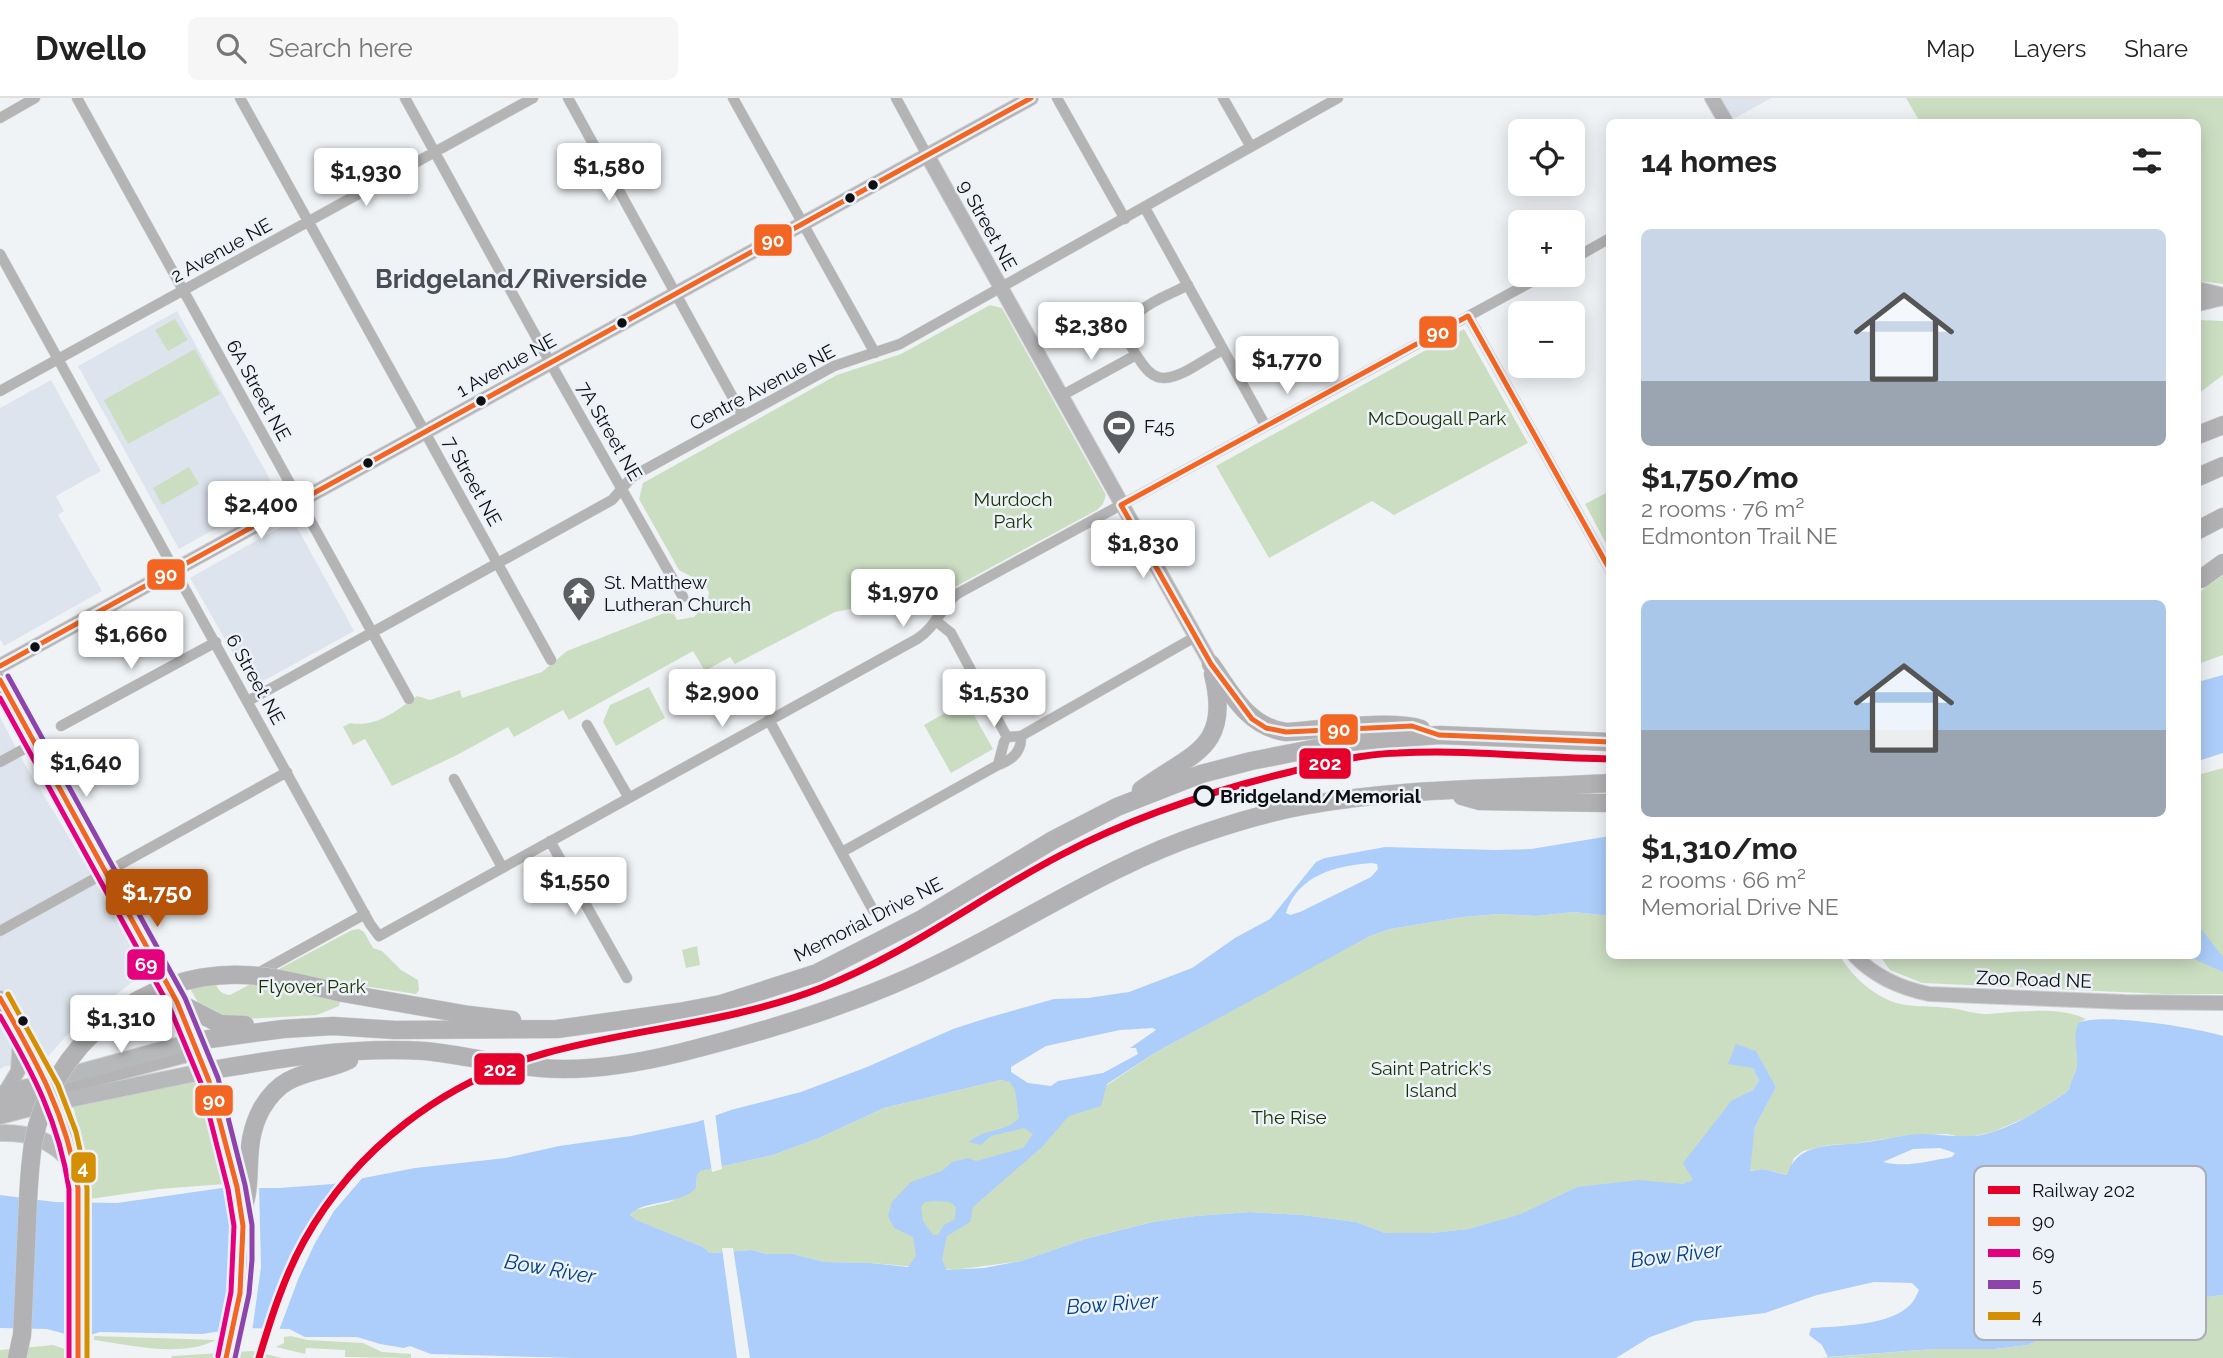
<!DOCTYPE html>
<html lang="en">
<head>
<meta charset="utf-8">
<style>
	:root { --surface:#fff; --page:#f6f6f6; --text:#222; --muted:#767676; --line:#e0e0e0; --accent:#b45309 }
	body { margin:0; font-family:Raleway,sans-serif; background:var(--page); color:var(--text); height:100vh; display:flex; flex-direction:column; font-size:26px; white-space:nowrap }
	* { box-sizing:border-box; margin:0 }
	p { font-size:23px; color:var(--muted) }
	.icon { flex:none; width:38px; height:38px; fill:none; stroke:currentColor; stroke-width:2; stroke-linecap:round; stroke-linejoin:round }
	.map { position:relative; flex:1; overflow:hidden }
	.panel { position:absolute; left:1606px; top:21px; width:595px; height:840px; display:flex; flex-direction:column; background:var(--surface); border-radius:10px; box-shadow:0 4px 18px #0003 }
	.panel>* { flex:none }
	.buttons { position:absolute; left:1508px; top:21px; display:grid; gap:14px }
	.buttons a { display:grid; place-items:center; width:77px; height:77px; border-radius:10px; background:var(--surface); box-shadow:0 4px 18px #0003; font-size:35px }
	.price { position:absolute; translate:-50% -60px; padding:0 16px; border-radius:7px; background:#fff; color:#222; font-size:23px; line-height:46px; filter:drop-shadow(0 2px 4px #0008) }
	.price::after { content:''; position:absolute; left:50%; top:42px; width:21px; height:16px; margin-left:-10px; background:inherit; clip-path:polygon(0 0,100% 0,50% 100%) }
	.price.current { background:var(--accent); color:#fff }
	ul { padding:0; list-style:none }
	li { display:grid; align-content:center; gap:14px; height:371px; padding:0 35px }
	li span { display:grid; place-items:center; height:217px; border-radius:10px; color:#555 }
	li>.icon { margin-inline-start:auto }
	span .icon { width:126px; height:126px; fill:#fffc; stroke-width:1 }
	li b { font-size:30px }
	h2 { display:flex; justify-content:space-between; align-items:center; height:84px; padding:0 35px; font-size:30px }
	header { display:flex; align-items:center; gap:42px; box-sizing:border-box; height:98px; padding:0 35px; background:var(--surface); border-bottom:2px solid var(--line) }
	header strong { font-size:33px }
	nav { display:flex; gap:38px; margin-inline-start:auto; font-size:24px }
	.search { width:490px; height:63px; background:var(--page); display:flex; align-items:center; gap:18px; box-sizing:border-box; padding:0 24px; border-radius:10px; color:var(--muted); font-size:26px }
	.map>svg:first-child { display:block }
</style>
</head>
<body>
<header>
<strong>Dwello</strong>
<div class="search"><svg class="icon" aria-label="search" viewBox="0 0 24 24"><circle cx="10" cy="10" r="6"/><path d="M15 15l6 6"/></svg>Search here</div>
<nav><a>Map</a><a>Layers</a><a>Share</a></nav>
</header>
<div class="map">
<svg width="2223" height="1260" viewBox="0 0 2223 1260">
	<rect width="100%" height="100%" fill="#f0f3f6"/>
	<!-- built -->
	<path fill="#dde4ed" d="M1712,0H1771L1728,24Z
		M177,213L278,396L179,451L78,268Z
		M51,282L101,373L56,398L64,413L58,417L102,493L4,548L0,541V310Z
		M293,422L354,533L256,587H251L190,480Z
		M0,619L23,663L150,873L131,885L76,927L46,961L6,968L0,971Z"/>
	<!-- green -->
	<path fill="#cbdec2" d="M1906,0H2223V186L2198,183V24H1920Z
		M990,207L1002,210L1106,397L1103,406L1097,412L951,491L947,489C938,492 934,496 931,506L916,501L908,487L855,510L835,514L735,566L730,559L705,573L693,553L569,622L563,612L514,639L508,629L457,657L392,688L365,641L353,647L343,629L350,625C377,630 397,612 417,598L430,602L460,592L462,600L542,574L567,553L672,512L677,522L694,519L707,504L709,495L705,486L679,472L639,401L643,385L837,277L901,256Z
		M175,221L188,242L168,253L155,232Z
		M2198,222L2223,223V277L2198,296Z
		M1464,231L1528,345L1394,417L1372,403L1269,460L1216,368Z
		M195,251L220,296L128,346L104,302Z
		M189,369L199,386L162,407L153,390Z
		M1610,393V453L1585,406Z
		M2223,477V557L2198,566V495Z
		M649,589L665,620L616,648L603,624L610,607Z
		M966,603L993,651L951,675L924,627Z
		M2223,670V896H2164L1922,885L1890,872L1880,858H2198V677Z
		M1574,814L1610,818V858H1840C1853,880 1878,903 1906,907C1920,909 1935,908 1949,910C1961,911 1973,916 1986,916C2015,914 2060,908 2086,921L2078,925C2075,942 2077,949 2077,965C2077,974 2070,983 2069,992L2034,1016L1993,1034L1965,1040L1947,1036L1910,1037L1852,1046L1829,1047L1803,1053L1794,1060L1788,1077L1763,1071L1749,1073L1755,1029L1776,989L1756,954L1753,970L1759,983L1753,992L1732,1002L1694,1082L1682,1086L1577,1089L1522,1116L1468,1131L1431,1135H1385L1356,1124L1303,1117L1250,1114L1195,1118L1153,1124L1085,1141L1021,1163L954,1172L870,1165L825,1164L793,1156H767L752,1152L710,1155L703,1149L635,1122L630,1117L635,1112L670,1104L696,1090L697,1077L699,1073L773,1057L819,1040L884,1010L1001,982L1065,993L1107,987L1158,953L1316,866L1370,838L1390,831L1463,819L1499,816L1536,818Z
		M359,831L364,834L373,850L382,853L401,872L418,882L419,892L416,896L344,885L339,908L317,917L244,921L222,919L201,909L181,876L214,870C215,882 214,895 230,897L352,832Z
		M697,848L700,867L686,870L682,852Z
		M200,981L214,1027L225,1086L159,1091L90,1101L87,1061L73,1008Z
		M2223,1197V1260H1819L1933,1251H1995L2028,1247L2056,1234L2094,1221L2160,1205Z
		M94,1238L216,1242C181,1260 131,1247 94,1242Z
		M291,1238L307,1242L363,1245L382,1254L411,1256V1260L345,1259V1252L306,1250L305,1256L276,1249L284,1245V1239Z
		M53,1247L65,1251L66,1260H0V1252Z
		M253,1253L282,1260H171L172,1258Z"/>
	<!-- water -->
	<path fill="#adcefa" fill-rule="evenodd" d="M2223,577V655L2198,663V584Z
		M1610,738V818L1574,814L1536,818L1499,816L1463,819L1390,831L1370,838L1158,953L1107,986L1101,1008L1069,1018L1042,1049L973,1109L970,1124L947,1138L942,1162L947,1172L984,1170L1021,1163L1085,1141L1153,1124L1195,1118L1250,1114L1303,1117L1356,1124L1385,1135H1431L1468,1131L1521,1116L1577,1089L1639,1082L1682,1086L1693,1082L1683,1065L1732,1002L1753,992L1759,983L1753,970L1728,966L1736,946L1756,953L1776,989L1755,1029L1750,1073L1763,1071L1787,1077C1796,1048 1823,1048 1849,1046C1868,1045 1889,1040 1908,1037C1936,1033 1965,1044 1993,1034C2021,1025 2045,1009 2069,992C2070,983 2077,974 2077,965C2077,950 2073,939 2078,925C2101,914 2197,930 2223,938V1197L2160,1205L2094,1221L2056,1234L2028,1247L1995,1251H1933L1828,1259L1822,1247L1809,1237L1811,1230C1839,1228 1891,1228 1911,1206C1914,1203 1917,1196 1919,1192L1912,1185L1874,1184L1817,1197L1765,1215L1695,1223L1650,1239L1616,1260H573L431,1256L410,1248L404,1250L380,1246L357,1239H305L289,1231L241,1230L202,1236L100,1234L80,1240L47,1231L0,1230V1097L55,1104L117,1105L222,1090H279L333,1086L415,1070L506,1060L559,1048L631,1038L697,1024L731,1012L801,994L867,969L953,931L987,920L1054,901L1088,900L1129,894L1192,870L1235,840L1270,821L1316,764L1325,760L1385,749L1495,752L1531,751ZM1371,765L1377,766L1378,771L1371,779L1300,814L1290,817L1286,815C1298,777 1335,768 1371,765ZM1153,930L1156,932L1130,950H1136L1138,956L1103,975L1058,983L1051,988L1028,985L1011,974V969L1046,948L1120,932ZM1001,982L1010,984L1015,992L1019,1020C1006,1035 985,1030 969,1044L981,1047L991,1038L1024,1030L1033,1036L1023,1050L976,1063L968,1060L952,1064L942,1073L911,1084L892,1104L888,1118L894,1130L913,1139L916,1158L908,1169L870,1165L825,1164L793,1156H767L752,1152L710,1155L703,1149L636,1122L630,1117C644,1101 679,1108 696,1090L697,1077L700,1073L773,1057L819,1040L884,1010ZM1940,1050L1955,1055L1952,1059C1929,1063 1906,1070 1883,1064L1913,1051ZM935,1103L950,1104L956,1109L955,1121L944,1127L938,1137H933L923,1123L921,1109L925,1104Z
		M2198,827L2223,859V874L2187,858H2198Z"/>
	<!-- pier -->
	<path fill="#f0f3f6" d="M715,1014L722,1071L712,1074L703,1018Z
		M364,1078L334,1113L315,1145L299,1179L278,1235L262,1233L284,1175L301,1138L323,1105L341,1081Z
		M225,1086H259L261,1169L252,1234L220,1238L226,1208L230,1166V1119Z
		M67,1101H90V1241L80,1244L67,1240Z
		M722,1150H733L750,1260H737Z"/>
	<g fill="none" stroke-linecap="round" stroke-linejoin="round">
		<defs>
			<path id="street" d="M77,0L409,601
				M240,0L551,562
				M405,0L556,275L683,499
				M568,0L743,318
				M733,0L875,255
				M896,0L927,57
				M1057,0L1125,121
				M1223,0L1251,49
				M0,20L35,0
				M1145,110L1265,327
				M0,156L370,826L379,838L917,541C936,529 941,509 957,496L1544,177
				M1573,161L1610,140
				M1188,187C1156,204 1106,217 1139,261C1145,270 1152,280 1164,280C1184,279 1205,260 1223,252
				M1468,218L1610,472
				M0,293L533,0
				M1061,298L1136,257
				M936,523L951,535L1007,639
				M248,603L612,402L632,379L644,372L834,268L900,246L1338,0
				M769,622L873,812
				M587,627L629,700
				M61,628L216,544
				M0,664L35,645
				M998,667L1004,644L1007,639L1021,638L1195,539
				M454,681L502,769
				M550,743L627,880
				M842,754L998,667C1012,662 1022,654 1021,638
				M0,833L287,674
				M258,875L365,816"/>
			<path id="secondary" d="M1712,0L1726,24
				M927,57L1211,566
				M2198,191L2223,197
				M2198,206L2223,200
				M0,568L1031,0
				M0,582L177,904L195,943
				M1855,858C1875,879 1900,890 1929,896L2125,904L2223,905
				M0,900L48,983L0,995
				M6,993L18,973L20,937
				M0,1006L199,954
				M0,1019L53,1005"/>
			<path id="primary" d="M56,1004L206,973
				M0,1035C30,1034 52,1042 72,1065
				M78,1260V1090C74,1053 62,1016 48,983L195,943L220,1013L241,1106L243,1127L241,1191L226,1260"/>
			<path id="highway" d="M2198,337L2223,327
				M2198,379L2223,368
				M2198,432L2223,419
				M2201,481L2223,465
				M1211,566C1231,595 1248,629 1286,634C1319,632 1392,621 1421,631
				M1141,692C1191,655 1232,651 1213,576
				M1462,698L1480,703L1610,705
				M343,895L469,917L512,922
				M177,904L220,926L245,927
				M195,943L283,931L333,928L395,932L557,931L679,914L721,906L817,875L922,821L1053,742L1117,709L1201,676L1251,663L1348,644L1439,637L1610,644
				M206,973C277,961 352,948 425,953C464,957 502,967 541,970C587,974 634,966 679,955C771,932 863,904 948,861C1033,819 1114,765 1204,735C1236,724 1270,714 1303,708C1404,689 1508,691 1610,685
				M242,1115C255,1079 241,1048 262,1010C268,1000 277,989 288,983C308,972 329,972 349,962"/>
		</defs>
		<!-- street casing -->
		<use href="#street" stroke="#cdcfd1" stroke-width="11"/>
		<!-- secondary casing -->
		<use href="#secondary" stroke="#cdcfd1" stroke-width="16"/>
		<!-- primary casing -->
		<use href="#primary" stroke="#cdcfd1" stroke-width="18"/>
		<!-- highway casing -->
		<use href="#highway" stroke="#cdcfd1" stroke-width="19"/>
		<!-- street -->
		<use href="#street" stroke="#b4b4b5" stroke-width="10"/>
		<!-- secondary -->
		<use href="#secondary" stroke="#b4b3b5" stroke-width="14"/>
		<!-- primary -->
		<use href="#primary" stroke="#b7b8b9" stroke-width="16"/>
		<!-- highway -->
		<use href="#highway" stroke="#b2b2b4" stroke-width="18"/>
		<defs>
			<path id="highway-bridge" d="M17,1260L22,1237C24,1200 25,1163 27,1125C28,1099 29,1072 33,1046C51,946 143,873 243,877C277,878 310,888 343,895"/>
		</defs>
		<!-- highway-bridge casing -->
		<use href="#highway-bridge" stroke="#cdcfd1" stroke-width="19" stroke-linecap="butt"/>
		<!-- highway-bridge -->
		<use href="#highway-bridge" stroke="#b2b2b4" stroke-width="18"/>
		<defs>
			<path id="bus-1" d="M1610,472L1468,218L1121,407L1211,566L1252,621L1266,630L1286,634L1412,628L1439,637L1610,644
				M0,568L1031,0
				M0,582L177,904L209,983L237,1089L243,1128L240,1195L226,1260
				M0,900C36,963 67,1017 78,1090V1260"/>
			<path id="bus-2" d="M0,600L169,908L201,985L228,1091L234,1128L231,1194L218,1258
				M0,918C33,975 59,1024 69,1091V1260"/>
			<path id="bus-3" d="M8,578L185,900L218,980L245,1087L252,1127V1162L249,1196L235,1260"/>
			<path id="bus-4" d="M8,896L58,987L76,1034L82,1061L87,1090V1260"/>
		</defs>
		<!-- bus-1 casing -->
		<use href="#bus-1" stroke="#edf2f9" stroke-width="10"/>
		<!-- bus-2 casing -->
		<use href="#bus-2" stroke="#edf2f9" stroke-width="10"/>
		<!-- bus-3 casing -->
		<use href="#bus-3" stroke="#edf2f9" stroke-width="10"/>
		<!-- bus-4 casing -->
		<use href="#bus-4" stroke="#edf2f9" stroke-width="10"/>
		<!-- bus-1 -->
		<use href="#bus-1" stroke="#f26522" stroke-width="5"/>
		<!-- bus-2 -->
		<use href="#bus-2" stroke="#e5007d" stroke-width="5"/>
		<!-- bus-3 -->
		<use href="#bus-3" stroke="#8e44ad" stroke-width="5"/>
		<!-- bus-4 -->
		<use href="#bus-4" stroke="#d48f03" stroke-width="5"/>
		<defs>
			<path id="rail-1" d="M259,1260C271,1220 284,1179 304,1143C356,1050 444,983 546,955C637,930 732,925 821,890C907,856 980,799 1061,757C1133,719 1211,693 1290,674C1326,665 1361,656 1398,655C1469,651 1539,660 1610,661"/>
		</defs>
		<!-- rail-1 casing -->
		<use href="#rail-1" stroke="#edf2f9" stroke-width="12"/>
		<!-- rail-1 -->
		<use href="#rail-1" stroke="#e4002b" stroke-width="7"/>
	</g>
	<!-- icons -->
	<defs>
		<symbol id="stadium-pin" viewBox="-11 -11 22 30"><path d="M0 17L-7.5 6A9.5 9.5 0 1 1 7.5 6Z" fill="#5c5f62" stroke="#edf2f9"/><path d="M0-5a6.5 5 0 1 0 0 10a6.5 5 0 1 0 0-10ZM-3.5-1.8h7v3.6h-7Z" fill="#fff"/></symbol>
		<symbol id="temple-pin" viewBox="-11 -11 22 30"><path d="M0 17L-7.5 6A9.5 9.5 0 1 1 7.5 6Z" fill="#5c5f62" stroke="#edf2f9"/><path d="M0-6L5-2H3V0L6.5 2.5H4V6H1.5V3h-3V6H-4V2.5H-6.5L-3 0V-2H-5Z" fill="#fff"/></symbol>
	</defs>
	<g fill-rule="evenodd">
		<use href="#stadium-pin" x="1100" y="309" width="38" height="52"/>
		<use href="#temple-pin" x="560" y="476" width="38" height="52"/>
	</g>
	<!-- markers -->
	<g fill="#0d0f12" stroke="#edf2f9" stroke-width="2.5">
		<circle cx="873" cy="87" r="6"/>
		<circle cx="850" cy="100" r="6"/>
		<circle cx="622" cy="225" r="6"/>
		<circle cx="481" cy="303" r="6"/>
		<circle cx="368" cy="365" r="6"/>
		<circle cx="35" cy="549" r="6"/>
		<circle cx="23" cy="923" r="6"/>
	</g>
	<circle fill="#edf2f9" stroke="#0d0f12" stroke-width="3.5" cx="1204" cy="698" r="9"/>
	<g text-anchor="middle" stroke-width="5" stroke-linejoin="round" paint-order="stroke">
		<!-- street labels -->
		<g font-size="19" fill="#0d0f12" stroke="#edf2f9">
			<text transform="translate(988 127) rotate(61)" y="7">9 Street NE</text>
			<text transform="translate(221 152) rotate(-29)" y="7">2 Avenue NE</text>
			<text transform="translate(506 267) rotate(-29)" y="7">1 Avenue NE</text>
			<text transform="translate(762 289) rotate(-28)" y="7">Centre Avenue NE</text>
			<text transform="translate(259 292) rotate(61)" y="7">6A Street NE</text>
			<text transform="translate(610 333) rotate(60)" y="7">7A Street NE</text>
			<text transform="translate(473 383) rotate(61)" y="7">7 Street NE</text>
			<text transform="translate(256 581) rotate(61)" y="7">6 Street NE</text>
			<text transform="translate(868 821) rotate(-27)" y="7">Memorial Drive NE</text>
			<text transform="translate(2034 881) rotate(2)" y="7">Zoo Road NE</text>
		</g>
		<!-- park labels -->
		<g font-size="19" fill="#183101" stroke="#edf2f9">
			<text x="1437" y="327">McDougall Park</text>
			<text x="1013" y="408">Murdoch<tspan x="1013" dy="22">Park</tspan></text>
			<text x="312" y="895">Flyover Park</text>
			<text x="1431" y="977">Saint Patrick's<tspan x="1431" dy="22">Island</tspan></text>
			<text x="1289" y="1026">The Rise</text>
		</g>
		<!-- poi labels -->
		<g font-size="19" fill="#0d0f12" stroke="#edf2f9" text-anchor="start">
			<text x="1144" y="335">F45</text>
			<text x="604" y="491">St. Matthew<tspan x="604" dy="22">Lutheran Church</tspan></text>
		</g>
		<!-- stop labels -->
		<g font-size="19" font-weight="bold" fill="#0d0f12" stroke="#edf2f9" text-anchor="start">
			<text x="1220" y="705">Bridgeland/Memorial</text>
		</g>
		<!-- water labels -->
		<g font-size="21" font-style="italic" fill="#014086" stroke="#edf2f9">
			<text transform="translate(1676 1157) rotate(-7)" y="7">Bow River</text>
			<text transform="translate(550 1171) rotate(10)" y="7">Bow River</text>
			<text transform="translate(1112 1206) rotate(-4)" y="7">Bow River</text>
		</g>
		<!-- district labels -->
		<g font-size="26" font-weight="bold" fill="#494d53" stroke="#edf2f9">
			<text x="511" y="190">Bridgeland/Riverside</text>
		</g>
	</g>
	<!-- legend -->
	<rect x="1974" y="1068" width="232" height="174" rx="10" fill="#edf2f9" stroke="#aaaeb4" stroke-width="2"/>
	<rect x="1988" y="1088" width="32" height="8" fill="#e4002b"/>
	<rect x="1988" y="1119" width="32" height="9" fill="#f26522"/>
	<rect x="1988" y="1151" width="32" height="8" fill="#e5007d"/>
	<rect x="1988" y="1182" width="32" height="9" fill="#8e44ad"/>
	<rect x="1988" y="1214" width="32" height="8" fill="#d48f03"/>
	<g font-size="19" fill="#0d0f12">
		<text x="2032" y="1099">Railway 202</text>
		<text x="2032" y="1130">90</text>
		<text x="2032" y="1162">69</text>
		<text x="2032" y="1193">5</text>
		<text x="2032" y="1225">4</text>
	</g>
	<g stroke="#edf2f9" stroke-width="2.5">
		<rect x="753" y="125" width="40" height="34" rx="7" fill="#f26522"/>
		<rect x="1418" y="217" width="40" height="34" rx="7" fill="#f26522"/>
		<rect x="146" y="460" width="40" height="33" rx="7" fill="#f26522"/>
		<rect x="1319" y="615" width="40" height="33" rx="7" fill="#f26522"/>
		<rect x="1298" y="649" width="54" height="33" rx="7" fill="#e4002b"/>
		<rect x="126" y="850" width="40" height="33" rx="7" fill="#e5007d"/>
		<rect x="473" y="954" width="53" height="34" rx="7" fill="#e4002b"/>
		<rect x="194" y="986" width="40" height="33" rx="7" fill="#f26522"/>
		<rect x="70" y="1053" width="27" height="33" rx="7" fill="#d48f03"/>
	</g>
	<g font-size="19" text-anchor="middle" font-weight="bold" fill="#fff">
		<text x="773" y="149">90</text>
		<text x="1438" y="241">90</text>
		<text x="166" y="483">90</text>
		<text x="1339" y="638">90</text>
		<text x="1325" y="672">202</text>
		<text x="146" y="873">69</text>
		<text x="500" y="978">202</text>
		<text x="214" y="1009">90</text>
		<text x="83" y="1076">4</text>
	</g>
</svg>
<div class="buttons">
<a><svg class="icon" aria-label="locate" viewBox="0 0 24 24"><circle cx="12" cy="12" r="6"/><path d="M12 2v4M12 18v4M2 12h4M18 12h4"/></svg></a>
<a>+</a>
<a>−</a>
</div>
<b class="price" style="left:609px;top:105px">$1,580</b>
<b class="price" style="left:366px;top:110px">$1,930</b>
<b class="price" style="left:1091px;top:264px">$2,380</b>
<b class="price" style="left:1287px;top:298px">$1,770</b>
<b class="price" style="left:261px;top:443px">$2,400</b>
<b class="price" style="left:1143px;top:482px">$1,830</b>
<b class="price" style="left:903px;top:531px">$1,970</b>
<b class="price" style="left:131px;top:573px">$1,660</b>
<b class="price" style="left:722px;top:631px">$2,900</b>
<b class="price" style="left:994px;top:631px">$1,530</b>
<b class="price" style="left:86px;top:701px">$1,640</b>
<b class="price" style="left:575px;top:819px">$1,550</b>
<b class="price current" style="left:157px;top:831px">$1,750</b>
<b class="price" style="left:121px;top:957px">$1,310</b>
<section class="panel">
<h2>14 homes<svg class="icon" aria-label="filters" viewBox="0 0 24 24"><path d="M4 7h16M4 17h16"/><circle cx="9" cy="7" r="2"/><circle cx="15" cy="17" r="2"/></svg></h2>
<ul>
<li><span style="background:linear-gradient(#c9d6e8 70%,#9aa5b1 0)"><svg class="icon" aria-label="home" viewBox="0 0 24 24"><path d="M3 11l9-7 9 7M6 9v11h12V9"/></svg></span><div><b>$1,750/mo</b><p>2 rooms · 76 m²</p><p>Edmonton Trail NE</p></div></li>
<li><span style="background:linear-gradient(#a9c7e8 60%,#9aa5b1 0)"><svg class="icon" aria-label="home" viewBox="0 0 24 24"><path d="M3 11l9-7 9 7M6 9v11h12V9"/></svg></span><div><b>$1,310/mo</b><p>2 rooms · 66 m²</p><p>Memorial Drive NE</p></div></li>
</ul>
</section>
</div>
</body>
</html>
